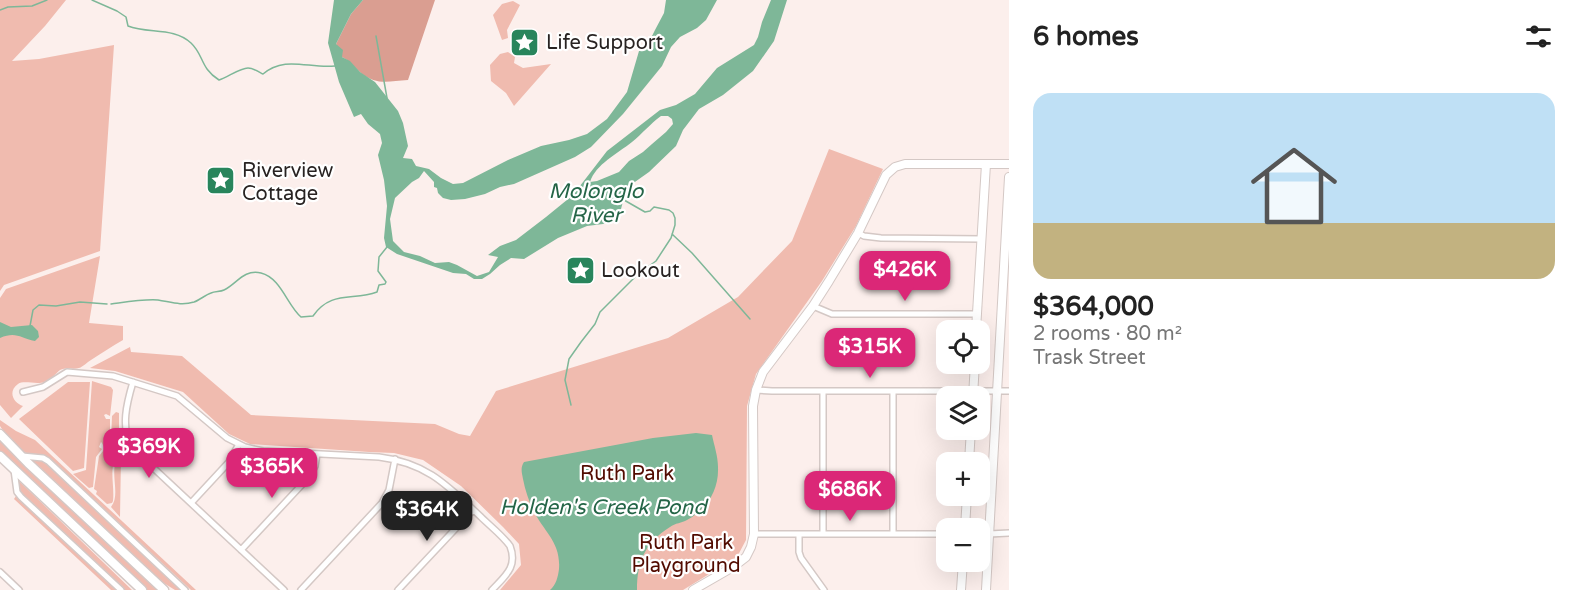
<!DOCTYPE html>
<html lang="en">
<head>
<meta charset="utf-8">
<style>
	:root { --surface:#fff; --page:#f6f6f6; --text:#222; --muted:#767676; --line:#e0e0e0; --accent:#db2777 }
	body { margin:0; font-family:"Varela Round",sans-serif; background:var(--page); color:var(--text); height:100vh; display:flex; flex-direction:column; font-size:22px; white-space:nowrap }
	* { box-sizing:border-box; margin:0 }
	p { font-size:20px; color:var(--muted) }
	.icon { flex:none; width:33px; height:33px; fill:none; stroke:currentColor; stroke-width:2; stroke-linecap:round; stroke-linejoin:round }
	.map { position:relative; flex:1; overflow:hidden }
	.sheet { display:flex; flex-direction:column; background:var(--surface); width:570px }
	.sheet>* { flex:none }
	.buttons { position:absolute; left:936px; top:320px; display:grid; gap:12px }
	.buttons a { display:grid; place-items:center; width:54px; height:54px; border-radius:12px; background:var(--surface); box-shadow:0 6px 24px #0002; font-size:30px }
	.price { position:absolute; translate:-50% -51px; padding:0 14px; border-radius:12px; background:var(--accent); color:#fff; font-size:20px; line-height:39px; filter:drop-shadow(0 2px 3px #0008) }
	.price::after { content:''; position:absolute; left:50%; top:36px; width:18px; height:14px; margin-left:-9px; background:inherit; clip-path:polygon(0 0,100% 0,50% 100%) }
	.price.selected { background:#222; color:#fff }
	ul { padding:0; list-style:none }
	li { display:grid; align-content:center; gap:12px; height:318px; padding:0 24px }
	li+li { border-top:2px solid var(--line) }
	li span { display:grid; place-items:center; height:186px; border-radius:18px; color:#555 }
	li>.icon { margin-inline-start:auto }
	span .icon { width:108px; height:108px; fill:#fffc; stroke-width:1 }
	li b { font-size:26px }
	h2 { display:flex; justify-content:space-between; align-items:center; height:72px; padding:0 24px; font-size:26px }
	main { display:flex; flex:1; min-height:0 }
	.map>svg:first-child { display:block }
</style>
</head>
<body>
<main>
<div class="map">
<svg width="1009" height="590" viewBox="0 0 1009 590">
	<rect width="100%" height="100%" fill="#fcefec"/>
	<!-- green -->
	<path fill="#f0bbaf" d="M0,0H66L45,26L12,61L39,59L114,45L100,251L4,285L0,291Z
		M513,1L520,5L507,30L508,38L502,40L493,15L502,4Z
		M508,52L515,57L514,63L523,68L551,64L514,106L506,93L491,81L490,65L500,54Z
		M829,149L883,169L856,226L822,281L756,374L747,406L746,540L737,557L683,590H500L521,565L519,544L503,527L461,486L423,460L394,453L369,452L250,444L229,434L183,392L115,371L90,368L130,347L131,352L182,356L251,415L435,424L459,434L470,436L496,391L668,338L738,297L792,241Z
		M100,256L89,323L123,326V340C112,346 102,353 91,360C87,362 83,367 79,368C73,370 67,367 60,370C55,374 52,379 45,382C36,385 24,380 18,384C7,392 14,403 23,406L11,418L0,405V298L6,289Z
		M92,381L111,387L113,390L110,416L106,414L104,415L106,419H110V440L104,447L102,443L101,442L99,447L102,449L96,457L93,487L89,488L73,474L86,470Z
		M68,382H90L84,468L73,471L19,419Z
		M116,412L119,413V433L123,447C106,464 115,481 113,501L112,503L107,504L96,494L97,491L94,489L99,456L111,441L112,416Z
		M0,420L16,431L35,440L196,590H191L49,458C42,455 36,456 29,454C19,451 9,437 2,429L0,426Z
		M0,439L160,590H147L0,451Z
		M124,449L127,453L121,458L120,517L111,507C123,492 104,467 124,449Z
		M34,460L46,462L183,590H175L162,582L33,461Z
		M18,480L132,590H124L27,499L20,492Z
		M16,496L117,590H111L14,499Z"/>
	<!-- forest -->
	<path fill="#da9e91" d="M363,0H435L408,80C389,81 377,86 361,73C354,67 350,61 342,57L336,44L351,14Z"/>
	<!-- water -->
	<path fill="#7eb798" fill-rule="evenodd" d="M334,0H363L351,14L336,44L343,50L342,57L350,61L360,72L375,82L398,111L403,123L408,146L403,158L412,159L416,166L429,169L441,178L453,184L463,183L508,160L541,146L569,140L587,134L607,119L627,92L639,51L648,44L655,30L664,13L666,0H717L706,20L697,28L680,37L671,47L662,66L623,114L591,147L575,157L514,184L500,187L485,194L465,199L451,200L443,198L438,193L437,188L434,187V182L424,171L419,178L412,182L395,198L390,219L393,241L404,252L420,256L435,263L449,262L457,265L477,276L489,272L498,257L488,255L500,246L516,240L546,217L573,195L607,151L660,110L676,105L695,94L717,68L754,45L758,37L762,22L771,0H787L774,41L753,71L723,95L699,109L683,130L676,146L649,172L632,184L625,194L621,209L616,218L603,224L587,226L558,238L524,259L511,258L500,265L490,274L482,279H474L466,274L453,273L397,254L386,247L384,238L387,206L384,180L378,155L382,143L380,134L368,124L361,114L354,117L339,82L328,43ZM661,116H668L672,119L673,124L666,132L652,144L643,152L629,161L619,172L597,181L590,182C596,164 617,154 632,142C642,134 650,124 661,116Z
		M0,322L11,327L32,325L38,331L39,337L35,341C20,338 16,331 0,338Z
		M696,433L712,435C714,445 718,456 718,467C719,490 707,509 687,520C682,523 675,523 670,527C645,543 637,561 637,590H550C556,585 558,577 559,569C561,542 544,532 533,510C529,501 525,490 523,479C522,473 520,468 524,462L653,438Z"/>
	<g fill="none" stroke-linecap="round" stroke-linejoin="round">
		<!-- stream -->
		<path stroke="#7eb798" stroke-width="1.5" d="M92,0L117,11L126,17L128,26C148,34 174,27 191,43C204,55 200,68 219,80C228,77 240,68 248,68C253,68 259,72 263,74C285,55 309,69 335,66
			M0,10L8,7L32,6L47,0
			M376,36L387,98
			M672,234L692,253L750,319
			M111,304C126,302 143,299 158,300C171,302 181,306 194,302C200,300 205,295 211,293C215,291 220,292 224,290C237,284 243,269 261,273C281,278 287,305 301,317L313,316C331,290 353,301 377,292L379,285L385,284L386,282L378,271L379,257L387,247
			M30,326L33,310L39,305L56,306L80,302L107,304
			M571,405L565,380L569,359L581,342L595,324L600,312L638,274L656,261L671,238L675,225V218L673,213L669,210L654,207L650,211L645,212L624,200"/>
		<defs>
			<path id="street" d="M858,233L864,236L881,238L982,239
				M813,306L832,314H977
				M133,382C127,402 120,428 132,448L284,590
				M756,390L772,391H1009
				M823,391V534
				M893,391V534
				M23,392L43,387L67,372L113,376L177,396L227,438L245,447L263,451L379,457C427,463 447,485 481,517C490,526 502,535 510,546C518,567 505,576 492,590
				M22,456L43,458L48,461L185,590
				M14,470L17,492L21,497L121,590
				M191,503L229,462L239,444
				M754,534H946
				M799,534V552L801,558L824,590
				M989,534L1009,533
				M241,550L309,477L315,466L317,454
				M0,572L19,590
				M301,590L382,503L389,490L395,459
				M398,590L473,510"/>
			<path id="secondary" d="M976,330L986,164
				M973,396L975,363
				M969,462L971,429
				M965,528L967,495
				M693,590L733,567L746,557L751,547L754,534L753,406L756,390L763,372L813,306L829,281L858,233L886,175L895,167L905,164H1009
				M961,590L963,561
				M986,590L1009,177"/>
			<path id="primary" d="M0,434L28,463L164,590
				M0,456L142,590"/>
		</defs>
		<!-- street casing -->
		<use href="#street" stroke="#d4c8c5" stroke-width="8"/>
		<!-- secondary casing -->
		<use href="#secondary" stroke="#d4c8c5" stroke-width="10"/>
		<!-- primary casing -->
		<use href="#primary" stroke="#d4c8c5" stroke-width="11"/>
		<!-- street -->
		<use href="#street" stroke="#fff" stroke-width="5"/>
		<!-- secondary -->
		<use href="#secondary" stroke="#fff" stroke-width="8"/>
		<!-- primary -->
		<use href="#primary" stroke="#fff" stroke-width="8"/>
	</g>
	<!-- icons -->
	<defs>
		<symbol id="sight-square" viewBox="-11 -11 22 22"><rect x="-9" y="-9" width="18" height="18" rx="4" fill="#28855c" stroke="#fff"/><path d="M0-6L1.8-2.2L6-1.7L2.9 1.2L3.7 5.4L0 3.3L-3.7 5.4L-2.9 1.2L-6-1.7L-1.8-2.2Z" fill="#fff"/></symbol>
	</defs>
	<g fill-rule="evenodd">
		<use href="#sight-square" x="508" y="26" width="33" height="33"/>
		<use href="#sight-square" x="204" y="164" width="33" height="33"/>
		<use href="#sight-square" x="564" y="254" width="33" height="33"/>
	</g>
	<g text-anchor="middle" stroke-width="4.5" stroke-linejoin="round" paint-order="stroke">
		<!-- poi labels -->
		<g font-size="20" fill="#282322" stroke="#fff" text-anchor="start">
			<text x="546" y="49">Life Support</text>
			<text x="242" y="177">Riverview<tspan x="242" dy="23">Cottage</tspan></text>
			<text x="601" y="277">Lookout</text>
		</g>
		<!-- park labels -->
		<g font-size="20" fill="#520b00" stroke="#fff">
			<text x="627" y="480">Ruth Park</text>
			<text x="686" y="549">Ruth Park<tspan x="686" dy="23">Playground</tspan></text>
		</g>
		<!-- water labels -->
		<g font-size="21" font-style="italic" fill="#246547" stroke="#fff">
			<text x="596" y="198">Molonglo<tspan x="596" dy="24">River</tspan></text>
			<text x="603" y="514">Holden's Creek Pond</text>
		</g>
	</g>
</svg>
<div class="buttons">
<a><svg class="icon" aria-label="locate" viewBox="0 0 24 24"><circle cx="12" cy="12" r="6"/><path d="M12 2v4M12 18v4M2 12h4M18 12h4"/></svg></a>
<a><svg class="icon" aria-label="layers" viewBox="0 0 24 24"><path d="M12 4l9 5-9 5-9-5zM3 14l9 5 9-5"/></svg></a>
<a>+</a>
<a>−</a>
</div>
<b class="price" style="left:905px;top:302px">$426K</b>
<b class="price" style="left:870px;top:379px">$315K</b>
<b class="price" style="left:149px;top:479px">$369K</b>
<b class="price" style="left:272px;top:499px">$365K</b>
<b class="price" style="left:850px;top:522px">$686K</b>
<b class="price selected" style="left:427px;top:542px">$364K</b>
</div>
<section class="sheet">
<h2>6 homes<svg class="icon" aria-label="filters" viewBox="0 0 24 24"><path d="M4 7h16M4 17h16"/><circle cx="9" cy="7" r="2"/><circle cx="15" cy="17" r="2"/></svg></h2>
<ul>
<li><span style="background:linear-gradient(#bfe0f5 70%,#c2b280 0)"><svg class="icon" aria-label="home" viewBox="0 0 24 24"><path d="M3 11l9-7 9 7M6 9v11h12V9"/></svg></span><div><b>$364,000</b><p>2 rooms · 80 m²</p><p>Trask Street</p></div></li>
</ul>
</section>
</main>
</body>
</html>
